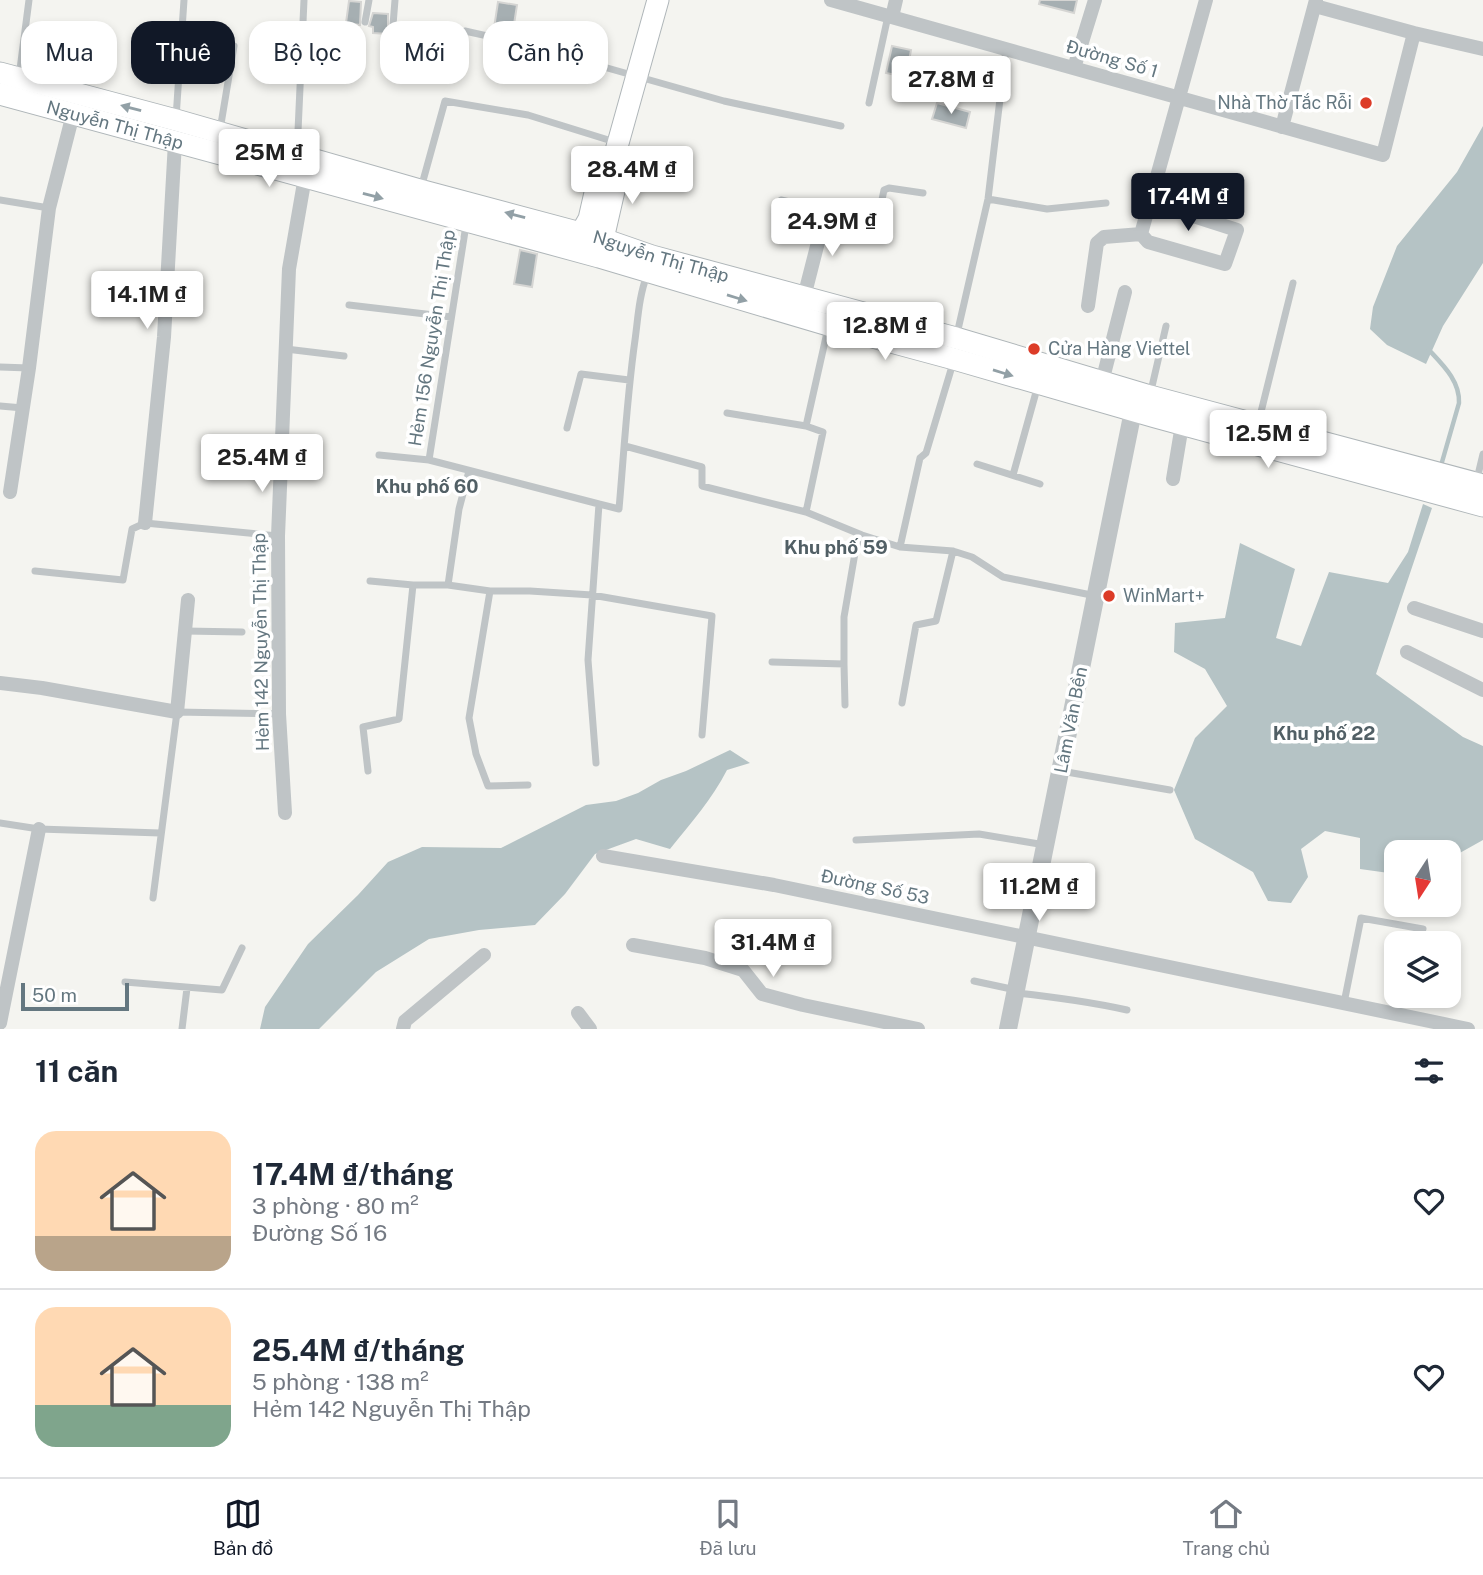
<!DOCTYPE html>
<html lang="vi">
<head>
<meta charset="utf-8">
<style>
	:root { --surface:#fff; --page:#f2f2f3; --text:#1f2937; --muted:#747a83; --line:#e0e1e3; --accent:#111827 }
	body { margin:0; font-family:"Public Sans",sans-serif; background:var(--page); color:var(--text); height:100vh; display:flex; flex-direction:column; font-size:26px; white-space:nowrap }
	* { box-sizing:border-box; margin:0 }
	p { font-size:23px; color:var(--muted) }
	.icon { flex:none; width:38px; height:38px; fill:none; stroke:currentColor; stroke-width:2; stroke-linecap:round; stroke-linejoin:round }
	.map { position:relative; height:1029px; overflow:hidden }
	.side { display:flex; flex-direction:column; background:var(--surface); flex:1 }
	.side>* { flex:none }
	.banner { position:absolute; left:21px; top:21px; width:700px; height:63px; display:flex; gap:14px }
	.needle { width:46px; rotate:192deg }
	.tools { position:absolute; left:1384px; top:840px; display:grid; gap:14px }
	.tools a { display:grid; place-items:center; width:77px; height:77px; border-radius:14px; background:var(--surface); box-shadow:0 4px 10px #0003; font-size:35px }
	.scale { position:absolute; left:21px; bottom:18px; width:108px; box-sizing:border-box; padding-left:7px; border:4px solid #647780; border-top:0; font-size:19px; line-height:24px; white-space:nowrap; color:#647780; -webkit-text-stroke:5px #fff; paint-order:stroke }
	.price { position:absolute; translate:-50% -60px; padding:0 16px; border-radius:7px; background:#fff; color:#222; font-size:23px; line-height:46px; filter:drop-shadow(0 2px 4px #0008) }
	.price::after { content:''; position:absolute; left:50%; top:42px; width:21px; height:16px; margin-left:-10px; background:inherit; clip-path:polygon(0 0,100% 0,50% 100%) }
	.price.selected { background:var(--accent); color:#fff }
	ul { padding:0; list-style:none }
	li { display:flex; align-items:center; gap:21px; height:175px; padding:0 35px }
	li+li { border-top:2px solid var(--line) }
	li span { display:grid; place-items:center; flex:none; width:196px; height:140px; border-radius:21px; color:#555 }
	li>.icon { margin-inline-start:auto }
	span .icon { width:84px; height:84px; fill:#fffc; stroke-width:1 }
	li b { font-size:30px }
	h2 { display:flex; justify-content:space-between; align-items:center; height:84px; padding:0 35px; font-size:30px }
	.pill { padding:0 24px; border-radius:21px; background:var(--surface); box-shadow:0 4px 10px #0003; font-size:24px; line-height:63px }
	.pill.selected { background:var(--accent); color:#fff }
	.menu { display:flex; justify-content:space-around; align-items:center; height:98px; border-top:2px solid var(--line); background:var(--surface); font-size:19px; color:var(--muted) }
	.menu a { display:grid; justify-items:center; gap:4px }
	.menu .selected { color:var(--accent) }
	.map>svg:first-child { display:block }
</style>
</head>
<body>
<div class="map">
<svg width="1483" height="1029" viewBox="0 0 1483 1029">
	<rect width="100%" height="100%" fill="#f4f4f0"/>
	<!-- water -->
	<path fill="#b5c3c5" d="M1483,126V263L1443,326L1426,364L1387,345L1370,329L1373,307L1397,246L1457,172Z
		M1423,504L1432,508L1376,674L1463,737L1483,746V840L1449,859V852H1396V874L1360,869V838L1325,831L1301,849L1308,877L1291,903L1268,901L1253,872L1195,839L1174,790L1195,738L1227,706L1205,669L1174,652L1175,623L1225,618L1240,543L1295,569L1276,638L1301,646L1329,572L1388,583L1408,552Z
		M730,750L750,763L727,770C712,799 691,823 670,849L636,839L595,854L565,894L535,925L479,930L429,939L376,972L319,1029H260L265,1007L308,944L358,895L388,862L422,847L501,848L586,805L616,801L638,793L661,780L686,771Z"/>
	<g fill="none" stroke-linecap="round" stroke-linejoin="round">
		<!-- stream -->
		<path stroke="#b5c3c5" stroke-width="4.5" d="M1429,350C1443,365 1460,381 1459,403L1440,469"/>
	</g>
	<!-- building -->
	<path fill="#a6afb2" stroke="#d5d5d3" stroke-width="2" d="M1040,0H1077L1074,13L1039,4Z
		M349,1L361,2L360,25L346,23Z
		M498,2L517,5L513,31L494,28Z
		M373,13L388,14V34L373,33V27L369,26Z
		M546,25L559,27L556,47L544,44Z
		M892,46L911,50L906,77L886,73Z
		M937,103L970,112L966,128L932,119Z
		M520,250L537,254L532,287L514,284Z"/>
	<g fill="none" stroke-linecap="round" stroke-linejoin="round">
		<defs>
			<g id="secondary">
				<path id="s1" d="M0,73L176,120L420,190L603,239L652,256L956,338L1150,396L1483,485"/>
				<path id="s2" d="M0,94L599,257L828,325L954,359L1155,417L1483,506"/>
				<path d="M578,245L581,233L589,219L597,184L610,172"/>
				<path d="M600,252L614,191L610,172L658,0"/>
			</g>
		</defs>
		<!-- secondary casing -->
		<use href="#secondary" stroke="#afb6b9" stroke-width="23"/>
		<!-- service -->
		<path stroke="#bfc4c6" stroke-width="7" d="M365,22L369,0
			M393,25L395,0
			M465,31L519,43L724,101L841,126
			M19,77L29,0
			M869,103L888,16
			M176,118L184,0
			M220,130L234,46
			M297,153L304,0
			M421,188L445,101L528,115L615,142
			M988,199L1047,209L1106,203
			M0,200L49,208
			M781,200L876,222L878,219L884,190L889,188L923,193
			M349,305L451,317
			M957,334L988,199L1006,49
			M286,349L344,356
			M0,367L29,368
			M1150,395L1166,326
			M0,406L23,408
			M727,413L806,426L823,432L806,512
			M1258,424L1293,283
			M806,426L828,328
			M567,428L581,374L629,380
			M625,446L702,467V486L806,512L862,535L900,547L953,551L972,557L1003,577L1096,596
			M379,455L429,460L599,504
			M429,460L466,225
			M977,464L1040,484
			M1013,475L1038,385
			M1477,479L1483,454
			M900,547L920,458L926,453L953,363
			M35,571L123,580L132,529L145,523L278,536
			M370,581L413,585H448L490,591H530L592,595L712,616L702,735
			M448,585L459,509L469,471
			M490,591L469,718L476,754L488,786L528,785
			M185,631L242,632
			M772,662L844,664V617L855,553L862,535
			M844,664L845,705
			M902,703L916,625L936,621L953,551
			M596,763L588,660L599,504L619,509C624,452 627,396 635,340C638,318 639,296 647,275
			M368,771L363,727L399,719L413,585
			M1061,771L1170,790
			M0,823L39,829L160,833
			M856,840L979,834L1045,845
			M153,898L177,712L279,714
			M974,981L1016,990
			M125,982L222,990L242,948
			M1017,993C1054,997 1091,1002 1127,1010
			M1344,1003L1361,918L1423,929
			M182,1029L187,988"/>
		<!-- minor -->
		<path stroke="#bfc4c6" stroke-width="14" d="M831,0L1383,155L1414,33
			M1315,6L1414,33L1483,49
			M892,17L896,0
			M1074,68L1095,0
			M1282,127L1316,0
			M1150,202L1237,230L1225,264L1148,242L1141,234L1206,0
			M804,297L826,211
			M1088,306L1097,243L1104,237L1141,234
			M1102,382L1125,292
			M1173,479L1182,425
			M10,492L29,368L49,208L73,114
			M145,523L164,337L175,142
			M1414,608L1483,631
			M1407,652L1483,690
			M0,683L42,688L177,712L188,600
			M285,813L279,714L278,536L289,269L305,177
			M603,856L774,885L1468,1029
			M633,945L705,958L743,970L762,994L803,1005L918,1029
			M578,1013L590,1029
			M0,1023L39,829
			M403,1029L405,1021L484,955"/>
		<!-- tertiary -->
		<path stroke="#bfc4c6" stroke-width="18" d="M1008,1029L1133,411"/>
		<!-- secondary -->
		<use href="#secondary" stroke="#fff" stroke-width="21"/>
	</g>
	<!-- one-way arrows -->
	<defs><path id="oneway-solid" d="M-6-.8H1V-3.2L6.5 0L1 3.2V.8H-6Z" transform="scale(1.75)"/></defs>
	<g fill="#92a0a6">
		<use href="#oneway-solid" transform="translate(131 108) rotate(-165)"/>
		<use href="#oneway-solid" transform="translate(373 196) rotate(15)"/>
		<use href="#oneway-solid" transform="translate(515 215) rotate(-165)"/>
		<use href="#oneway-solid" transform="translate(737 298) rotate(17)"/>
		<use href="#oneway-solid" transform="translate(1003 373) rotate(17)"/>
	</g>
	<!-- markers -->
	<g fill="#dc3c28" stroke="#fff" stroke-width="2.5">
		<circle cx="1366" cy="103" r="7"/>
		<circle cx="1034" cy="349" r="7"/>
		<circle cx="1109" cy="596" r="7"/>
	</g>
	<g text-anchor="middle" stroke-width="7" stroke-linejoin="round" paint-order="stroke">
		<!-- street labels -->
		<g font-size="18" fill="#647780" stroke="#fff">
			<text transform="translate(1112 59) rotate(16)" y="6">Đường Số 1</text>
			<text dy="6" stroke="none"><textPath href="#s2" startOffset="119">Nguyễn Thị Thập</textPath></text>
			<text dy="6" stroke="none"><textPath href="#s1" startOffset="686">Nguyễn Thị Thập</textPath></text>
			<text transform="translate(432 338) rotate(-81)" y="6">Hẻm 156 Nguyễn Thị Thập</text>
			<text transform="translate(261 642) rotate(-91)" y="6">Hẻm 142 Nguyễn Thị Thập</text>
			<text transform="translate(1071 720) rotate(-79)" y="6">Lâm Văn Bền</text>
			<text transform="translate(875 887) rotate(12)" y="6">Đường Số 53</text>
		</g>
		<!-- poi labels -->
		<g font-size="18" fill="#647780" stroke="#fff" text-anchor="start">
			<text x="1352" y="109" text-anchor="end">Nhà Thờ Tắc Rỗi</text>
			<text x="1048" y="355">Cửa Hàng Viettel</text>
			<text x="1123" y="602">WinMart+</text>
		</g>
		<!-- neighbourhood labels -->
		<g font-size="19" font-weight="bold" fill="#515f65" stroke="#fff">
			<text x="427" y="493">Khu phố 60</text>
			<text x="836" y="554">Khu phố 59</text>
			<text x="1324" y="740">Khu phố 22</text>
		</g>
	</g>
</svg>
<div class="tools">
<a><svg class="needle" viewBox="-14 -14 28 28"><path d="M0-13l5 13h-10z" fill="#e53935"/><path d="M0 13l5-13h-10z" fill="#747a83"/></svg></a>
<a><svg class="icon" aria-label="layers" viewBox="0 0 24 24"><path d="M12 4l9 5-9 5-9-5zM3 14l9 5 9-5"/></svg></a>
</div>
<div class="scale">50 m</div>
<b class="price" style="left:951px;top:116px">27.8M ₫</b>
<b class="price" style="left:269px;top:189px">25M ₫</b>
<b class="price" style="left:632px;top:206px">28.4M ₫</b>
<b class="price selected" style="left:1188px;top:233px">17.4M ₫</b>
<b class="price" style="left:832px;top:258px">24.9M ₫</b>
<b class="price" style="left:147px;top:331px">14.1M ₫</b>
<b class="price" style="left:885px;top:362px">12.8M ₫</b>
<b class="price" style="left:1268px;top:470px">12.5M ₫</b>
<b class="price" style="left:262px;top:494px">25.4M ₫</b>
<b class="price" style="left:1039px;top:923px">11.2M ₫</b>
<b class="price" style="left:773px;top:979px">31.4M ₫</b>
<div class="banner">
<a class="pill">Mua</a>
<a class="pill selected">Thuê</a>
<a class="pill">Bộ lọc</a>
<a class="pill">Mới</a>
<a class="pill">Căn hộ</a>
</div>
</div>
<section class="side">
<h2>11 căn<svg class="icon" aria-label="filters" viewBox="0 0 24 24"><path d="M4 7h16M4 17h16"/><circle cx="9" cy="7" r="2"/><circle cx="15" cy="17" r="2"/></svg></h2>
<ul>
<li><span style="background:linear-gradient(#ffd9b3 75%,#b9a48a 0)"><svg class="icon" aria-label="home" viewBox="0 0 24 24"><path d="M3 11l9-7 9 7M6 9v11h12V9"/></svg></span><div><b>17.4M ₫/tháng</b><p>3 phòng · 80 m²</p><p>Đường Số 16</p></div><svg class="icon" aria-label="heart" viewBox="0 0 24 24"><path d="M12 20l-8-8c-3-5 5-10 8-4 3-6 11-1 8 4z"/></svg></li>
<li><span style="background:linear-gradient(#ffd9b3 70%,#7fa58c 0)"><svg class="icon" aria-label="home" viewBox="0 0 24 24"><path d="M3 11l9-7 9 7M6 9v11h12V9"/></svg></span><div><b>25.4M ₫/tháng</b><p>5 phòng · 138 m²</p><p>Hẻm 142 Nguyễn Thị Thập</p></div><svg class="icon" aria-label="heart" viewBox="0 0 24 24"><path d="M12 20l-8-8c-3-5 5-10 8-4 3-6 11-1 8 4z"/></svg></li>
</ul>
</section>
<nav class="menu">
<a class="selected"><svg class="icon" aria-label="map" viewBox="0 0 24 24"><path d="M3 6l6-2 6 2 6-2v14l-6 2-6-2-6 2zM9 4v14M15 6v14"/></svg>Bản đồ</a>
<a><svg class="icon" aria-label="saved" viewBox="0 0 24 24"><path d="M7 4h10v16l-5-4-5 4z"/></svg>Đã lưu</a>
<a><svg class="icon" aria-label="home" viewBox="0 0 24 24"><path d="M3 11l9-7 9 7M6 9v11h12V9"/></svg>Trang chủ</a>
</nav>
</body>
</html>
